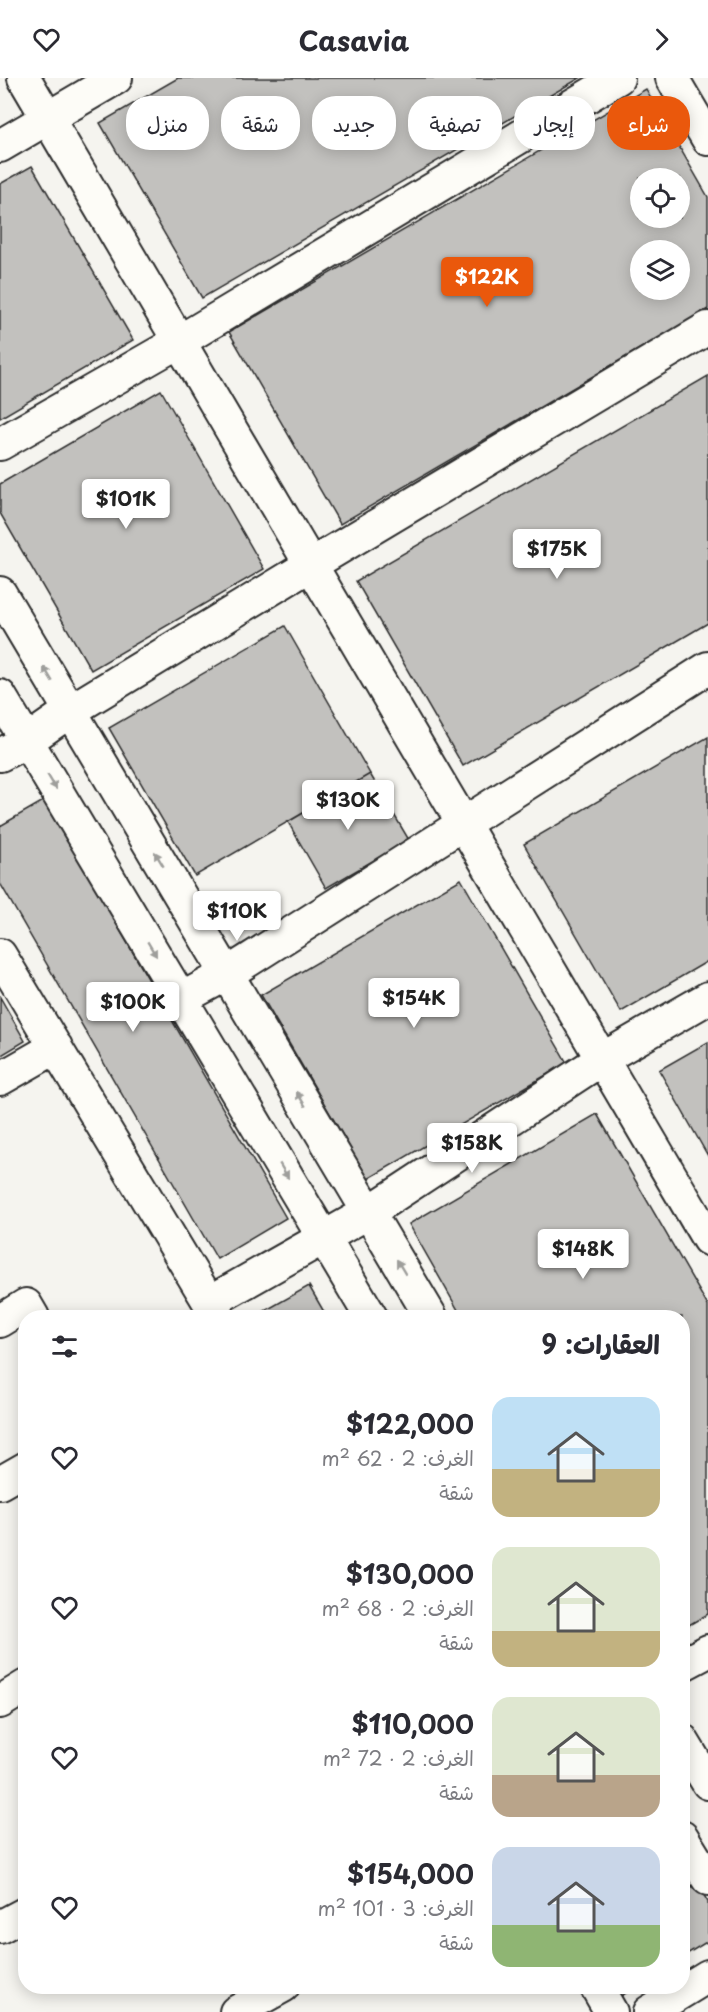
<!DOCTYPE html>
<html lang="ar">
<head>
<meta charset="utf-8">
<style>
	:root { --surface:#fff; --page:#f2f2f3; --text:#2b2b33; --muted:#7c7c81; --accent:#ea580c }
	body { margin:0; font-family:"Playpen Sans","Playpen Sans Arabic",sans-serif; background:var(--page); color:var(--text); direction:rtl; height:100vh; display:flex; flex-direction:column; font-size:22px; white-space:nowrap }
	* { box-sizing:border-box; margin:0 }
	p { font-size:20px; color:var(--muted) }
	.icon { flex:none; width:33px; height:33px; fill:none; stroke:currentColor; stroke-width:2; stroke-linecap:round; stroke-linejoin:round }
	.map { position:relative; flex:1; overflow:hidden; direction:ltr }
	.drawer { position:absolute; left:18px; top:1232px; width:672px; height:684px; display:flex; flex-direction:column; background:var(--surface); border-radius:24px; box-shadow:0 3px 15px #0003; direction:rtl }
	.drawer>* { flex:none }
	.guide { position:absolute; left:18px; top:18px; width:672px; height:54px; direction:rtl; display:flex; gap:12px }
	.buttons { position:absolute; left:630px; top:90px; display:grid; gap:12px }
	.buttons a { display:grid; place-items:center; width:60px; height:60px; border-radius:50%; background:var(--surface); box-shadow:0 3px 15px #0003; font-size:30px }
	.price { position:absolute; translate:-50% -51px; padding:0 14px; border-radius:6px; background:#fff; color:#222; font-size:20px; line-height:39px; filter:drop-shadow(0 2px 3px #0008) }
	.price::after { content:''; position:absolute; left:50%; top:36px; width:18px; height:14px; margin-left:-9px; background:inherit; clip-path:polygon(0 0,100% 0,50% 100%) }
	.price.active { background:var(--accent); color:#fff }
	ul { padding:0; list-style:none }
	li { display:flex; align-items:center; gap:18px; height:150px; padding:0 30px }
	li span { display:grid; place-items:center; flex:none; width:168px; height:120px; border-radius:18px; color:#555 }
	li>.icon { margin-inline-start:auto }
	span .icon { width:72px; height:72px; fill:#fffc; stroke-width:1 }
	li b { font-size:26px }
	h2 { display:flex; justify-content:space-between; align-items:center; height:72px; padding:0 30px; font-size:26px }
	.pill { padding:0 21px; border-radius:24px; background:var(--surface); box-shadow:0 3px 15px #0003; font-size:21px; line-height:54px }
	.pill.active { background:var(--accent); color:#fff }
	header { display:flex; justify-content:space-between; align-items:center; height:78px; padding:0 30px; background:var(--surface); font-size:27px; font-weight:700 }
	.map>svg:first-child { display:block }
</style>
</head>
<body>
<header><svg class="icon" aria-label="forward" viewBox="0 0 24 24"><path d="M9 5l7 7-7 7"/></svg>Casavia<svg class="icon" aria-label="heart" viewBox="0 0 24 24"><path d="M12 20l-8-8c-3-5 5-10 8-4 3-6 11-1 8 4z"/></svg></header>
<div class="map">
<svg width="708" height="1934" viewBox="0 0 708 1934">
	<rect width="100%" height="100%" fill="#f5f4ef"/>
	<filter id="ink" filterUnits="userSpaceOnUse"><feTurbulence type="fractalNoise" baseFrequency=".0167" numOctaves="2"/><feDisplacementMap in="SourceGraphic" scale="12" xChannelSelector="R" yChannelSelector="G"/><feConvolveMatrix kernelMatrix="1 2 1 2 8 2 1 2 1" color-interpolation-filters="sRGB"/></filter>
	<g filter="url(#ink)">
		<!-- building -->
		<path fill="#c2c1be" stroke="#2b2b2b" stroke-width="1.5" fill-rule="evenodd" d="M178,0H580L202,220L100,45Z
			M646,11L708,119V231L340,446L229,254ZM640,100H680V140H640ZM640,172H680V212H640Z
			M32,88L133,262L0,340V106Z
			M708,298V545L463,688L356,503Z
			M161,312L264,491L91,592L0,435V406Z
			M285,548L370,696L195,798L109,650Z
			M708,659V883L621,934L524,766Z
			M370,696L409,762L326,810L288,744Z
			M45,722L286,1140L217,1181L0,805V748Z
			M461,801L567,985L368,1101L261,917Z
			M0,919L25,963L0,978Z
			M708,964V1078L659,992Z
			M597,1036L708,1228V1536L682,1551V1239H462L409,1146Z
			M309,1208L327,1239H254Z
			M682,1781L708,1824V1863L682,1879Z
			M614,1908H637L620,1919Z"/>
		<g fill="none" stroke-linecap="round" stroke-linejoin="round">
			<defs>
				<path id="minor" d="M24,0L708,1161
					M672,0L708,61
					M0,68L116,0
					M0,366L180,263L618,0
					M0,515L431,1239
					M0,618L371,1239
					M0,677L27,663L70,633L312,486L708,250
					M0,877L218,1239
					M181,921L227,896L708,590
					M0,1001L56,969
					M210,1224L369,1134L602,981L708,920
					M0,1243L26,1227L33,1239
					M0,1405L26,1390
					M682,1587L708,1573
					M0,1624L26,1608
					M682,1662L708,1705
					M682,1759L708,1801
					M0,1849L26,1835
					M596,1908L611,1934
					M236,1934L283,1908
					M649,1934L708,1898"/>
			</defs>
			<!-- minor casing -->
			<use href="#minor" stroke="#2b2b2b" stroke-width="36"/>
			<!-- minor -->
			<use href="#minor" stroke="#fdfcf7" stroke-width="32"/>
		</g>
		<!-- one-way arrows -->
		<defs><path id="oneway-solid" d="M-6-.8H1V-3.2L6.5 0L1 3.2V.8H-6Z" transform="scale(1.5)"/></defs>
		<g fill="#9e9e9b">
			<use href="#oneway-solid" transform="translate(48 596) rotate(-121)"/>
			<use href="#oneway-solid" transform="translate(52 704) rotate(59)"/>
			<use href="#oneway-solid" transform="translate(159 781) rotate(-121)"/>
			<use href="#oneway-solid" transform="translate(152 871) rotate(59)"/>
			<use href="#oneway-solid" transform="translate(301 1021) rotate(-121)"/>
			<use href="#oneway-solid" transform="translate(284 1093) rotate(59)"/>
			<use href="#oneway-solid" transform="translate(401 1189) rotate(-121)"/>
		</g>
	</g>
</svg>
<div class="buttons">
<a><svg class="icon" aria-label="locate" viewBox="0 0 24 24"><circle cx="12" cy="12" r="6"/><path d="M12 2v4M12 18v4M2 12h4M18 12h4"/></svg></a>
<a><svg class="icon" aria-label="layers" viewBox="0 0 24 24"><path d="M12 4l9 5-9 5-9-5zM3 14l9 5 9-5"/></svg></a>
</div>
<b class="price active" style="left:487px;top:230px">$122K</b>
<b class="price" style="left:126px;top:452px">$101K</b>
<b class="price" style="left:557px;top:502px">$175K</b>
<b class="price" style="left:348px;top:753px">$130K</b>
<b class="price" style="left:237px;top:864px">$110K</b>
<b class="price" style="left:414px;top:951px">$154K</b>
<b class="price" style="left:133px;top:955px">$100K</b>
<b class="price" style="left:472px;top:1096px">$158K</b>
<b class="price" style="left:583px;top:1202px">$148K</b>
<div class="guide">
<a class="pill active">شراء</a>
<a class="pill">إيجار</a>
<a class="pill">تصفية</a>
<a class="pill">جديد</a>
<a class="pill">شقة</a>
<a class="pill">منزل</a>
</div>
<section class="drawer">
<h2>العقارات: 9<svg class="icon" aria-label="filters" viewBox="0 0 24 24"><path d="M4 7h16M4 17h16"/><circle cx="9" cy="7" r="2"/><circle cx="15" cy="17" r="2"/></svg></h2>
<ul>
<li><span style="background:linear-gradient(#bfe0f5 60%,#c2b280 0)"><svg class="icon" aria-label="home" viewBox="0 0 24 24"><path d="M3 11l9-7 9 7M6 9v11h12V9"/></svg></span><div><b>$122,000</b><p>الغرف: 2 · 62 m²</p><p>شقة</p></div><svg class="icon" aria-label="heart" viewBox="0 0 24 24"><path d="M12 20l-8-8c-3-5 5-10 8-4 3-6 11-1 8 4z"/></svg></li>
<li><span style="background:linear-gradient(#dfe7d0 70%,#c2b280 0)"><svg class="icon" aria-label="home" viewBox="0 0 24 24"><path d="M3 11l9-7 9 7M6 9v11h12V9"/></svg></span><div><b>$130,000</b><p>الغرف: 2 · 68 m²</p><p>شقة</p></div><svg class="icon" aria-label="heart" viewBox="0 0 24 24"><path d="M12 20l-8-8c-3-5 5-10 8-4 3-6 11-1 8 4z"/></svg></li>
<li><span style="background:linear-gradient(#dfe7d0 65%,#b9a48a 0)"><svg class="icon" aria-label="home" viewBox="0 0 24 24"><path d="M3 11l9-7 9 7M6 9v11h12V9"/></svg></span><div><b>$110,000</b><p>الغرف: 2 · 72 m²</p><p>شقة</p></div><svg class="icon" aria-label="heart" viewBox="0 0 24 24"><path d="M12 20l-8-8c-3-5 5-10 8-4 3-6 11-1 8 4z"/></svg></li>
<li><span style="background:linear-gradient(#c9d6e8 65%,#8fb573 0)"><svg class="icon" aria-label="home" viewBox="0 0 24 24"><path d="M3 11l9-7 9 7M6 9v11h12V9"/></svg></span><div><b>$154,000</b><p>الغرف: 3 · 101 m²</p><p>شقة</p></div><svg class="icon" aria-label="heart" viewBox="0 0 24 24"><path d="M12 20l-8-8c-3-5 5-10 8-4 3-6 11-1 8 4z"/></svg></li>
</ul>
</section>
</div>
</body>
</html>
